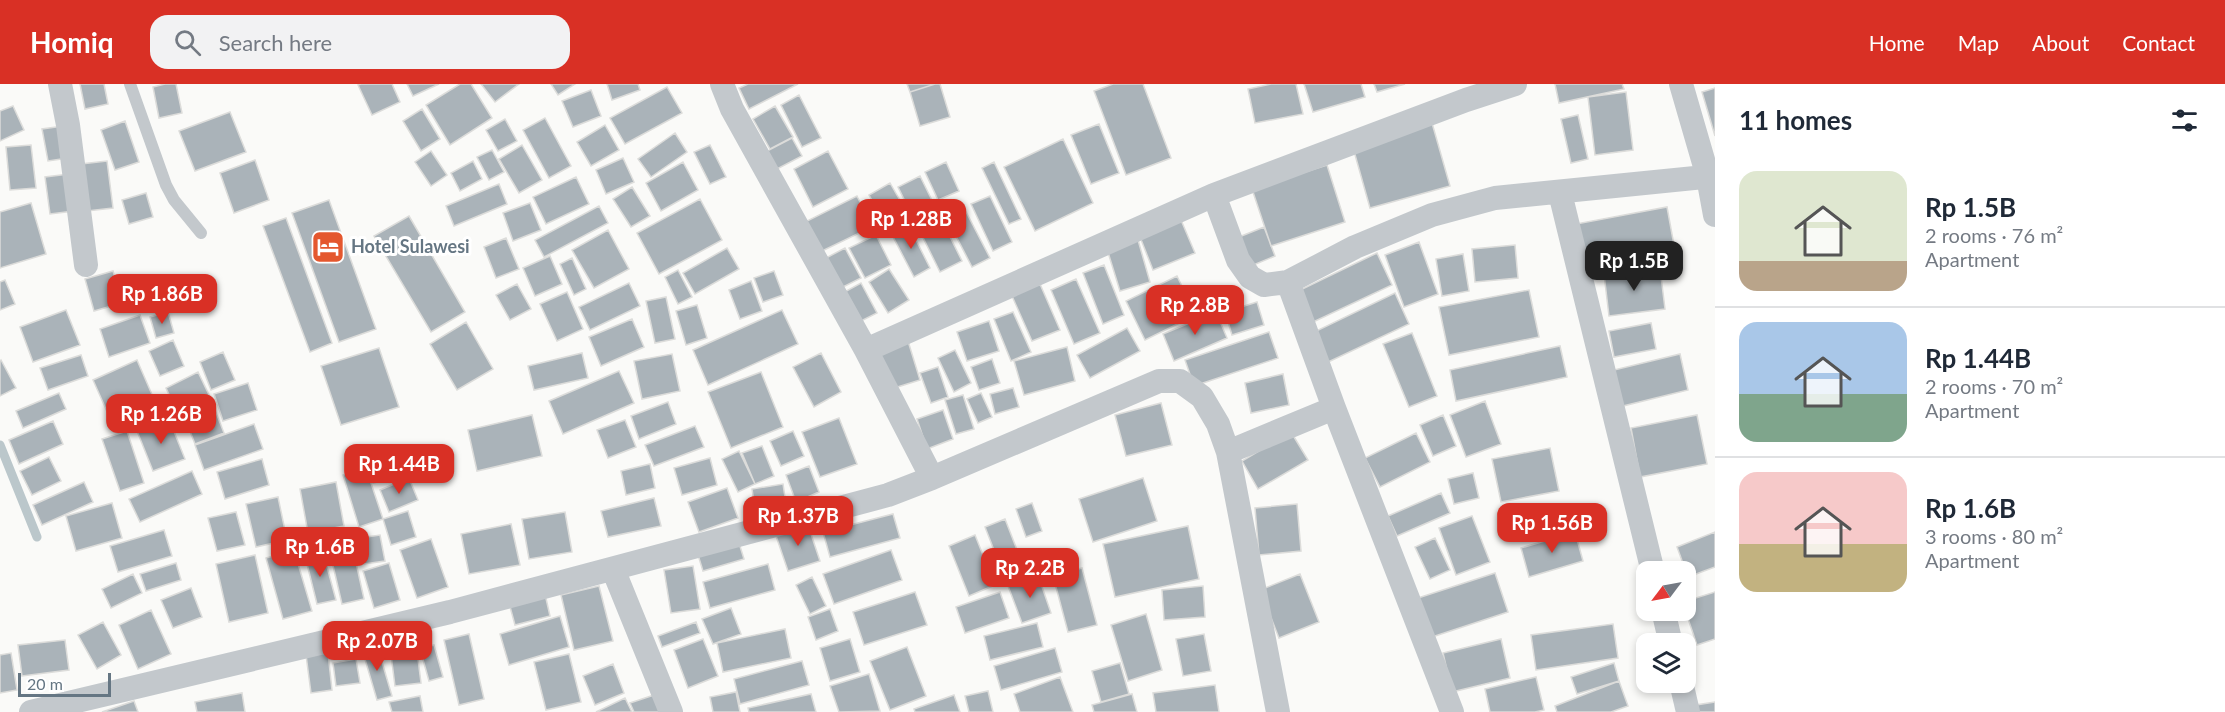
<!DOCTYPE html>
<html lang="en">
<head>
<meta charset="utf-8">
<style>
	:root { --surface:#fff; --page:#f2f2f3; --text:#1f2937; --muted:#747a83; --line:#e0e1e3; --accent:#d93025 }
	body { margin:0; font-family:Lato,sans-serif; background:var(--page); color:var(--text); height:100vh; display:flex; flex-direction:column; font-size:22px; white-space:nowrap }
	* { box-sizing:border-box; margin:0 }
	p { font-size:20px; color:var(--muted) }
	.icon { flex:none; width:33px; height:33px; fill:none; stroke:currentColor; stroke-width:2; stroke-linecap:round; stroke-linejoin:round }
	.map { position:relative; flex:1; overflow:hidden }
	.side { display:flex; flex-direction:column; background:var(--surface); width:510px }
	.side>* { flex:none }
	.needle { width:39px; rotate:238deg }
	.buttons { position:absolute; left:1636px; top:477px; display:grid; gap:12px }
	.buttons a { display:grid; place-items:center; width:60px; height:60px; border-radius:12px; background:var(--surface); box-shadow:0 3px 9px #0003; font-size:30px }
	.scale { position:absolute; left:18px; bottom:15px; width:93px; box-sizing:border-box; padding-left:6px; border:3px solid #657683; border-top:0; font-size:16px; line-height:21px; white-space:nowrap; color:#657683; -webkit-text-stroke:4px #fff; paint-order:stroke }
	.price { position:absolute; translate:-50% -51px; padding:0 14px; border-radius:12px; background:var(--accent); color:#fff; font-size:20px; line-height:39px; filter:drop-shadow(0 2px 3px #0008) }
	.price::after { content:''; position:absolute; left:50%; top:36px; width:18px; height:14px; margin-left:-9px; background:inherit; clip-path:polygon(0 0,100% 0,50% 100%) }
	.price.active { background:#222; color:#fff }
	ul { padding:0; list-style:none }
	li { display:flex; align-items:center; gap:18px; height:150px; padding:0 24px }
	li+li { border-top:2px solid var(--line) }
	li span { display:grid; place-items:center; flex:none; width:168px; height:120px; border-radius:18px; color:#555 }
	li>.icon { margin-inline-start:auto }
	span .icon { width:72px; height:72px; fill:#fffc; stroke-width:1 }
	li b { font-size:26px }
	h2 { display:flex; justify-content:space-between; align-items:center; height:72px; padding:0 24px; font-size:26px }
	header { display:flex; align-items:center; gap:36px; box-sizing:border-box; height:84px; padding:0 30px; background:var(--accent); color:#fff }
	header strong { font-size:28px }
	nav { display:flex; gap:33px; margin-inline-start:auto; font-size:21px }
	.search { width:420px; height:54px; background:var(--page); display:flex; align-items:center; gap:15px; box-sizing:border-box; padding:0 21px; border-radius:18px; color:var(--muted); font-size:22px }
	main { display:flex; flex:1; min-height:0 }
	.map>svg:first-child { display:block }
</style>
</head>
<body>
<header>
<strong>Homiq</strong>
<div class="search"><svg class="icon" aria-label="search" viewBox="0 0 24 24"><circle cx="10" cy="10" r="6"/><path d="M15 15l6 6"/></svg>Search here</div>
<nav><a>Home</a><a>Map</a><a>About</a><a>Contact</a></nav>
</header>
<main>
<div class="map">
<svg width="1715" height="628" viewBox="0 0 1715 628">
	<rect width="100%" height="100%" fill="#fafaf8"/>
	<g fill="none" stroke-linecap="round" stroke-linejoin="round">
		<!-- stream -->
		<path stroke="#bbc7cb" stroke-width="9" d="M0,361L37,453"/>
	</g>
	<!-- building -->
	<path fill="#aab3b9" stroke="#dcdcda" stroke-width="1.5" d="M80,0H104L108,20L85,25Z
		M165,0H176L182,29L159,34L153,3Z
		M361,0H392L400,18L372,31L358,1Z
		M407,0H439L413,12Z
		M460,0H471L492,34L450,61L426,21Z
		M481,0H519L495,18Z
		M551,0H575L558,11Z
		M607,0H638L640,6L612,16Z
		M748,0H798L749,25L739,4Z
		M907,0H935L910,8Z
		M935,0H940L950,33L920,42L910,8Z
		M1113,0H1143L1171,74L1126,91L1094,7Z
		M1271,0H1296L1303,30L1255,39L1248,5Z
		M1304,0H1361L1365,13L1313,28Z
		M1374,0H1405L1377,8Z
		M1555,0H1622L1624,5L1559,19Z
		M667,3L682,29L625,60L610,34Z
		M1715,4V52L1702,8Z
		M591,6L601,32L573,43L562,17Z
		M1626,8L1633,66L1595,71L1588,13Z
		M799,11L821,54L802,63L781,21Z
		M13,22L24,46L0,57V27Z
		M775,22L793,53L770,65L753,35Z
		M422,25L440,55L421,67L403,37Z
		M230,28L246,68L195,87L179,47Z
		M1578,31L1588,75L1571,79L1561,35Z
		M545,34L571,82L549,94L523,46Z
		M505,35L517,57L498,67L486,46Z
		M125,37L139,78L115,86L101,46Z
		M1432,39L1450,102L1370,124L1352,60Z
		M1099,40L1119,89L1091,100L1071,51Z
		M605,41L619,66L591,82L577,58Z
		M63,42L68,74L48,77L42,45Z
		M675,49L687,68L651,93L638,75Z
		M792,54L802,72L777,85L767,67Z
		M1063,55L1093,119L1035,147L1004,83Z
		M31,61L36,104L10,106L6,63Z
		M522,61L542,96L519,109L499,75Z
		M710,61L726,93L710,100L694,68Z
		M492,66L504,88L489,96L477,73Z
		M431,67L447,91L431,102L415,78Z
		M828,67L848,105L813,123L794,85Z
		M623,74L634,98L606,110L596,86Z
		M255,76L269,116L234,129L220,89Z
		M107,77L113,124L87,127L81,80Z
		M473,77L482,95L460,107L451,89Z
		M683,78L698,106L661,127L646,99Z
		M946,78L959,107L938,116L925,88Z
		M994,78L1021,135L1009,140L982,84Z
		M1327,81L1345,138L1271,162L1252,105Z
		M69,90L74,127L50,130L45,93Z
		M920,92L962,177L940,188L898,103Z
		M576,93L589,120L546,140L533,113Z
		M890,99L909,132L888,145L869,111Z
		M499,100L507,120L454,142L446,122Z
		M632,103L650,132L631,143L613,115Z
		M146,109L153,133L129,140L122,116Z
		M857,112L872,143L820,168L805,138Z
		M990,112L1012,158L993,167L971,120Z
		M700,115L722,156L659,190L637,149Z
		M329,116L376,245L339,258L292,129Z
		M31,119L46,170L0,184V128Z
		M530,119L541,146L513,157L503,129Z
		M962,120L990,174L972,183L944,129Z
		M599,122L608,139L544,173L535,156Z
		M1667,123L1676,172L1585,188L1576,140Z
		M409,132L465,228L431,248L374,152Z
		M286,134L332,259L310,268L263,142Z
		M1181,136L1195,169L1153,186L1140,153Z
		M908,140L930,184L914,193L891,149Z
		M1264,143L1275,172L1251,182L1239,153Z
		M608,146L629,185L594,204L572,166Z
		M876,151L891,181L865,194L849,164Z
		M506,154L519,185L496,194L484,163Z
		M1138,156L1150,198L1120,207L1107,165Z
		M1419,158L1438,210L1404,223L1385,171Z
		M1515,161L1518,194L1475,198L1472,165Z
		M727,164L739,185L695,210L683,189Z
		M845,164L861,194L841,204L826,174Z
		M1377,169L1392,201L1311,239L1296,208Z
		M1463,170L1469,207L1442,212L1436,175Z
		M550,172L562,200L535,212L523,184Z
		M572,174L586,205L574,211L560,180Z
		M1104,181L1124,231L1103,240L1083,189Z
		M1660,184L1665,225L1609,232L1604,190Z
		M889,185L909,216L888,229L869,198Z
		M678,186L692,213L678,220L665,193Z
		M113,187L122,219L94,227L85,195Z
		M774,187L783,211L763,218L754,194Z
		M1177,192L1196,231L1145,256L1126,217Z
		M1076,195L1100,249L1074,260L1051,206Z
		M5,196L15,220L0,226V198Z
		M751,197L762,227L740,235L729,206Z
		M629,199L640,222L590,246L579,223Z
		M861,199L877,229L855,240L839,211Z
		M517,200L531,225L510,236L496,211Z
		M1040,200L1060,246L1032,257L1012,212Z
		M1529,206L1539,253L1449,271L1439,223Z
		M567,208L583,245L557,257L540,220Z
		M1395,209L1409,240L1324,280L1310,250Z
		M666,213L675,255L655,259L646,217Z
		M1257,218L1264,241L1232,251L1225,228Z
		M697,221L707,254L686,261L676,227Z
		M66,226L80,261L33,278L20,243Z
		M782,226L798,260L708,301L693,266Z
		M168,228L174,249L156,254L150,233Z
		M1013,228L1031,268L1011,277L994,235Z
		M1216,228L1227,254L1174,277L1163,250Z
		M140,231L150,259L109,273L100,245Z
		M632,235L644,263L601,282L589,253Z
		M989,237L999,267L967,277L957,248Z
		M466,238L493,285L457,306L430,260Z
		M1651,239L1656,265L1614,273L1609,247Z
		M1127,244L1140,267L1090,294L1077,271Z
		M1269,248L1278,274L1194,302L1185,276Z
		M1412,249L1437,312L1409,323L1383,260Z
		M173,256L184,282L160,292L149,267Z
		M908,257L920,296L891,305L879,266Z
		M1560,262L1567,293L1456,317L1450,286Z
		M1067,263L1075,297L1024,311L1014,277Z
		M379,264L399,323L341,341L321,282Z
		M955,266L971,299L954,308L938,274Z
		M223,268L235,296L211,306L200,278Z
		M582,269L588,294L534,306L528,282Z
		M821,269L841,308L814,323L793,283Z
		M672,270L680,307L642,315L634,277Z
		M1680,270L1688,306L1623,322L1614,286Z
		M81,271L88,292L48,306L40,284Z
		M992,275L1000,299L979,306L971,283Z
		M1,276L16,304L0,312V277Z
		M137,276L157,322L113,341L93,296Z
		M938,283L948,313L931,319L920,289Z
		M619,287L634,319L563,350L549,317Z
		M198,288L211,315L178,330L166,304Z
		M761,288L783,343L731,364L708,308Z
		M1283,290L1289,321L1251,329L1245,299Z
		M248,299L257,326L223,337L214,310Z
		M1013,304L1019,323L995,330L990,310Z
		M59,309L66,325L23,344L16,327Z
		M981,309L992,333L978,339L967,315Z
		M963,311L974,345L956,350L945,316Z
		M1485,317L1501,360L1466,373L1450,331Z
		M668,318L676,340L639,355L631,332Z
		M1161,319L1172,361L1126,372L1115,331Z
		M215,326L224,349L195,360L186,337Z
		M943,326L953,355L927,365L917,335Z
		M532,331L542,372L477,387L468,346Z
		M1443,331L1456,362L1433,372L1420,341Z
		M1697,331L1707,380L1640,393L1631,344Z
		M839,334L857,380L820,393L802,348Z
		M169,335L185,375L153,387L137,347Z
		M625,336L636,363L608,374L597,346Z
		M53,337L63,360L19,380L9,356Z
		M254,340L263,365L204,386L195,361Z
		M695,342L704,363L654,382L645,361Z
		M127,347L144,399L120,407L102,355Z
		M793,347L804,372L781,382L770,357Z
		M1291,348L1308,376L1258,405L1242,377Z
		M1416,349L1430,378L1380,403L1365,374Z
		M762,362L774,392L755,400L742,369Z
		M387,364L395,394L373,399L366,369Z
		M1550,364L1559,407L1501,418L1492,375Z
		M739,367L755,400L738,408L722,375Z
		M49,373L61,397L32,411L20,387Z
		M710,374L717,401L682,411L674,384Z
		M262,375L269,401L225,415L217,388Z
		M650,380L655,404L626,411L621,387Z
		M809,382L819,408L796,418L786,391Z
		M366,384L383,435L359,443L343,391Z
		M192,387L202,410L140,438L129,415Z
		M1473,389L1479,414L1454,420L1448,395Z
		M409,394L418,416L389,428L380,406Z
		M1143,394L1157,437L1093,458L1079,415Z
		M84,398L93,418L42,441L33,421Z
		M336,398L344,442L308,449L300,405Z
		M783,400L786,420L755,425L752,405Z
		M727,404L738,434L699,448L688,418Z
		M1441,409L1450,429L1397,452L1388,432Z
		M278,413L287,456L256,463L246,420Z
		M654,414L661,442L608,453L601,427Z
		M112,419L122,454L76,467L66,432Z
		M1032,419L1042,447L1026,453L1016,425Z
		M1297,420L1301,467L1259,471L1255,424Z
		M408,427L416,453L391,461L383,435Z
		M236,428L245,461L217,467L208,434Z
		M565,428L572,468L529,475L522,435Z
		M893,430L900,454L830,473L823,448Z
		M1472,432L1490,478L1456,491L1439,444Z
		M1005,435L1019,471L999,479L985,443Z
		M807,438L820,477L788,487L775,449Z
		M511,440L520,481L469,490L461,450Z
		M1188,442L1199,495L1115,513L1103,460Z
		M164,446L172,472L118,488L110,462Z
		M1575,448L1583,477L1529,493L1521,464Z
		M1715,448V483L1688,493L1677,463Z
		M350,451L364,515L342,520L327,456Z
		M380,451L385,477L364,480L360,454Z
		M975,451L995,501L969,512L949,462Z
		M1435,454L1450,486L1430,495L1415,463Z
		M431,455L448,503L417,514L400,466Z
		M739,459L744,475L703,487L698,471Z
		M294,466L312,527L283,535L266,474Z
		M891,466L902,496L834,520L823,490Z
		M323,468L336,516L317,520L305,472Z
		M255,471L268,529L229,538L216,480Z
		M176,479L181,496L146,507L140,490Z
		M389,479L400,516L374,524L363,487Z
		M768,480L775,506L710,524L703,498Z
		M693,482L700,525L671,529L664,486Z
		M1082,484L1097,541L1068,548L1053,492Z
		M1495,489L1508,528L1432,553L1418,514Z
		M133,490L142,509L111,524L102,505Z
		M1300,490L1319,538L1279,554L1260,506Z
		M1038,491L1051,529L1022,539L1008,502Z
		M812,493L826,522L810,530L796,501Z
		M599,502L613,557L574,566L561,511Z
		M1203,502L1205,533L1164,536L1162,506Z
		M191,504L202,533L173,544L161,516Z
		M915,508L927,541L864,561L853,528Z
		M1000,508L1009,534L965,549L956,523Z
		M1715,508V555L1697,561L1685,526L1686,517Z
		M545,510L550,532L515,541L509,519Z
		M731,524L741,550L713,560L702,535Z
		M830,525L838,547L816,556L808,533Z
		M151,526L171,570L138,585L119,541Z
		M1146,530L1162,586L1128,597L1111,541Z
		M560,532L569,563L509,581L500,550Z
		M103,538L121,571L97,585L78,551Z
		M696,538L700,549L662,563L658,552Z
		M1037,539L1043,563L990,576L984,552Z
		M1613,540L1618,574L1536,586L1531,551Z
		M785,545L791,574L723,588L717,559Z
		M469,550L484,615L459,621L444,556Z
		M1204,550L1211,587L1183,592L1176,555Z
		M415,551L421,599L395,602L389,555Z
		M703,555L718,592L688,604L674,566Z
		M850,555L860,588L830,597L820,564Z
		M1501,555L1510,594L1452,608L1443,569Z
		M65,556L69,586L22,592L18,561Z
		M377,561L392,612L377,616L362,565Z
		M434,561L443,593L429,597L420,565Z
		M907,563L926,612L890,626L870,577Z
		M1055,564L1062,588L1001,606L994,582Z
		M11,569L17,606L0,609V571Z
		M328,569L332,606L311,609L306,571Z
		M569,570L581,618L546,626L534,578Z
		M356,575L360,599L336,602L333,579Z
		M802,577L809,601L740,620L734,595Z
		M1120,579L1129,610L1101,618L1092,587Z
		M1614,579L1619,597L1577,610L1571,593Z
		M613,580L624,609L595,621L583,592Z
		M869,590L880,627L839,628L830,602Z
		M1060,593L1073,628H1020L1014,610Z
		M1536,593L1544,626L1535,628H1490L1485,605Z
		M1619,597L1628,622L1611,628H1557L1555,622Z
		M1215,601L1219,628H1156L1153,609Z
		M988,607L993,628H969L965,612Z
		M736,608L740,628H713L710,613Z
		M242,609L245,628H197L195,618Z
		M811,610L816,628H749L748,624Z
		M1132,610L1137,628H1094L1092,621Z
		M654,611L661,628H634L630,619Z
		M954,611L960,628H915L914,625Z
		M420,612L423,628H392L389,618Z
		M625,614L632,628H596Z
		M134,617L138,628H102Z
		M1715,618V628H1697L1696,621Z"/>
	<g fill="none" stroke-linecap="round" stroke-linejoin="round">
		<!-- lane -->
		<path stroke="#c3c8cc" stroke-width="12" d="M130,0L166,101L174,116L201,149"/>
		<!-- street -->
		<path stroke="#c3c8cc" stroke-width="24" d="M60,0L68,41L86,181
			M722,0L732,25L866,266L932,394L1159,297H1180L1202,313L1218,340L1228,368L1278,628
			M1681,0L1708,93L1715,131
			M1560,109L1653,488
			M1214,111L1238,176L1250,193L1264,201L1288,198L1355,163L1432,131L1495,114L1715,92
			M1288,198L1334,324
			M866,266L1214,111L1466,16L1515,0
			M1228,368L1334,324L1452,628
			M613,485L671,628
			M1663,526L1671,560
			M1681,598L1688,628
			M31,628L450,528L888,411L932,394"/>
	</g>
	<!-- icons -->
	<defs>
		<symbol id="hotel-square" viewBox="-11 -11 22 22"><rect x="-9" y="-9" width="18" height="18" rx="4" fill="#e4572e" stroke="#fff"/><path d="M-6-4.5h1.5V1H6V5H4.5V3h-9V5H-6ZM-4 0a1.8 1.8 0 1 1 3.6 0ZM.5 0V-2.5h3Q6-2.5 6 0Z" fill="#fff"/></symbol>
	</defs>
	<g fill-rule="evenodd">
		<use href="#hotel-square" x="309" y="144" width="38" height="38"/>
	</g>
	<g text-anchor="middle" stroke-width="6" stroke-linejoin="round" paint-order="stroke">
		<!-- poi labels -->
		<g font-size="18" font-weight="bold" fill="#657683" stroke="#fff" text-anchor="start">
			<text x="351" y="169">Hotel Sulawesi</text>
		</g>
	</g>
</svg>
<div class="buttons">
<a><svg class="needle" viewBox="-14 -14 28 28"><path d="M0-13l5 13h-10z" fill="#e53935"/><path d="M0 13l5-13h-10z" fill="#747a83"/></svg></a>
<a><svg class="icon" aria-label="layers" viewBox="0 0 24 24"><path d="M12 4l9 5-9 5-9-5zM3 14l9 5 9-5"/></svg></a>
</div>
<div class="scale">20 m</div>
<b class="price" style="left:911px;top:166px">Rp 1.28B</b>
<b class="price active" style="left:1634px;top:208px">Rp 1.5B</b>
<b class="price" style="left:162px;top:241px">Rp 1.86B</b>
<b class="price" style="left:1195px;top:252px">Rp 2.8B</b>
<b class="price" style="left:161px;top:361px">Rp 1.26B</b>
<b class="price" style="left:399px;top:411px">Rp 1.44B</b>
<b class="price" style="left:798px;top:463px">Rp 1.37B</b>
<b class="price" style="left:1552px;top:470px">Rp 1.56B</b>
<b class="price" style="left:320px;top:494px">Rp 1.6B</b>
<b class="price" style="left:1030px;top:515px">Rp 2.2B</b>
<b class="price" style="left:377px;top:588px">Rp 2.07B</b>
</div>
<section class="side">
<h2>11 homes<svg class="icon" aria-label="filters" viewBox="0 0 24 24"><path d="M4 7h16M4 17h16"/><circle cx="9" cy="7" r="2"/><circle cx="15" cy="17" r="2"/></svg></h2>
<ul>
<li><span style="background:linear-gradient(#dfe7d0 75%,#b9a48a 0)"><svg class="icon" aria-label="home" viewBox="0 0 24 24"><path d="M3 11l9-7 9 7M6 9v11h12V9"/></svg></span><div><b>Rp 1.5B</b><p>2 rooms · 76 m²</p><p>Apartment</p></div></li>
<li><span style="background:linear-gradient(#a9c7e8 60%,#7fa58c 0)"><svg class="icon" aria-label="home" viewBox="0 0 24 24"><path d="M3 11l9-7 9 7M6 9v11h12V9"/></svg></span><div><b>Rp 1.44B</b><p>2 rooms · 70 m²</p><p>Apartment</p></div></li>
<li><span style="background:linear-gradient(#f6c9c9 60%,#c2b280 0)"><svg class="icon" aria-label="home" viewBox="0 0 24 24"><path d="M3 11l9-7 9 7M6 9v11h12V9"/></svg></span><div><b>Rp 1.6B</b><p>3 rooms · 80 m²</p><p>Apartment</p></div></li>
</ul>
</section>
</main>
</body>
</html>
